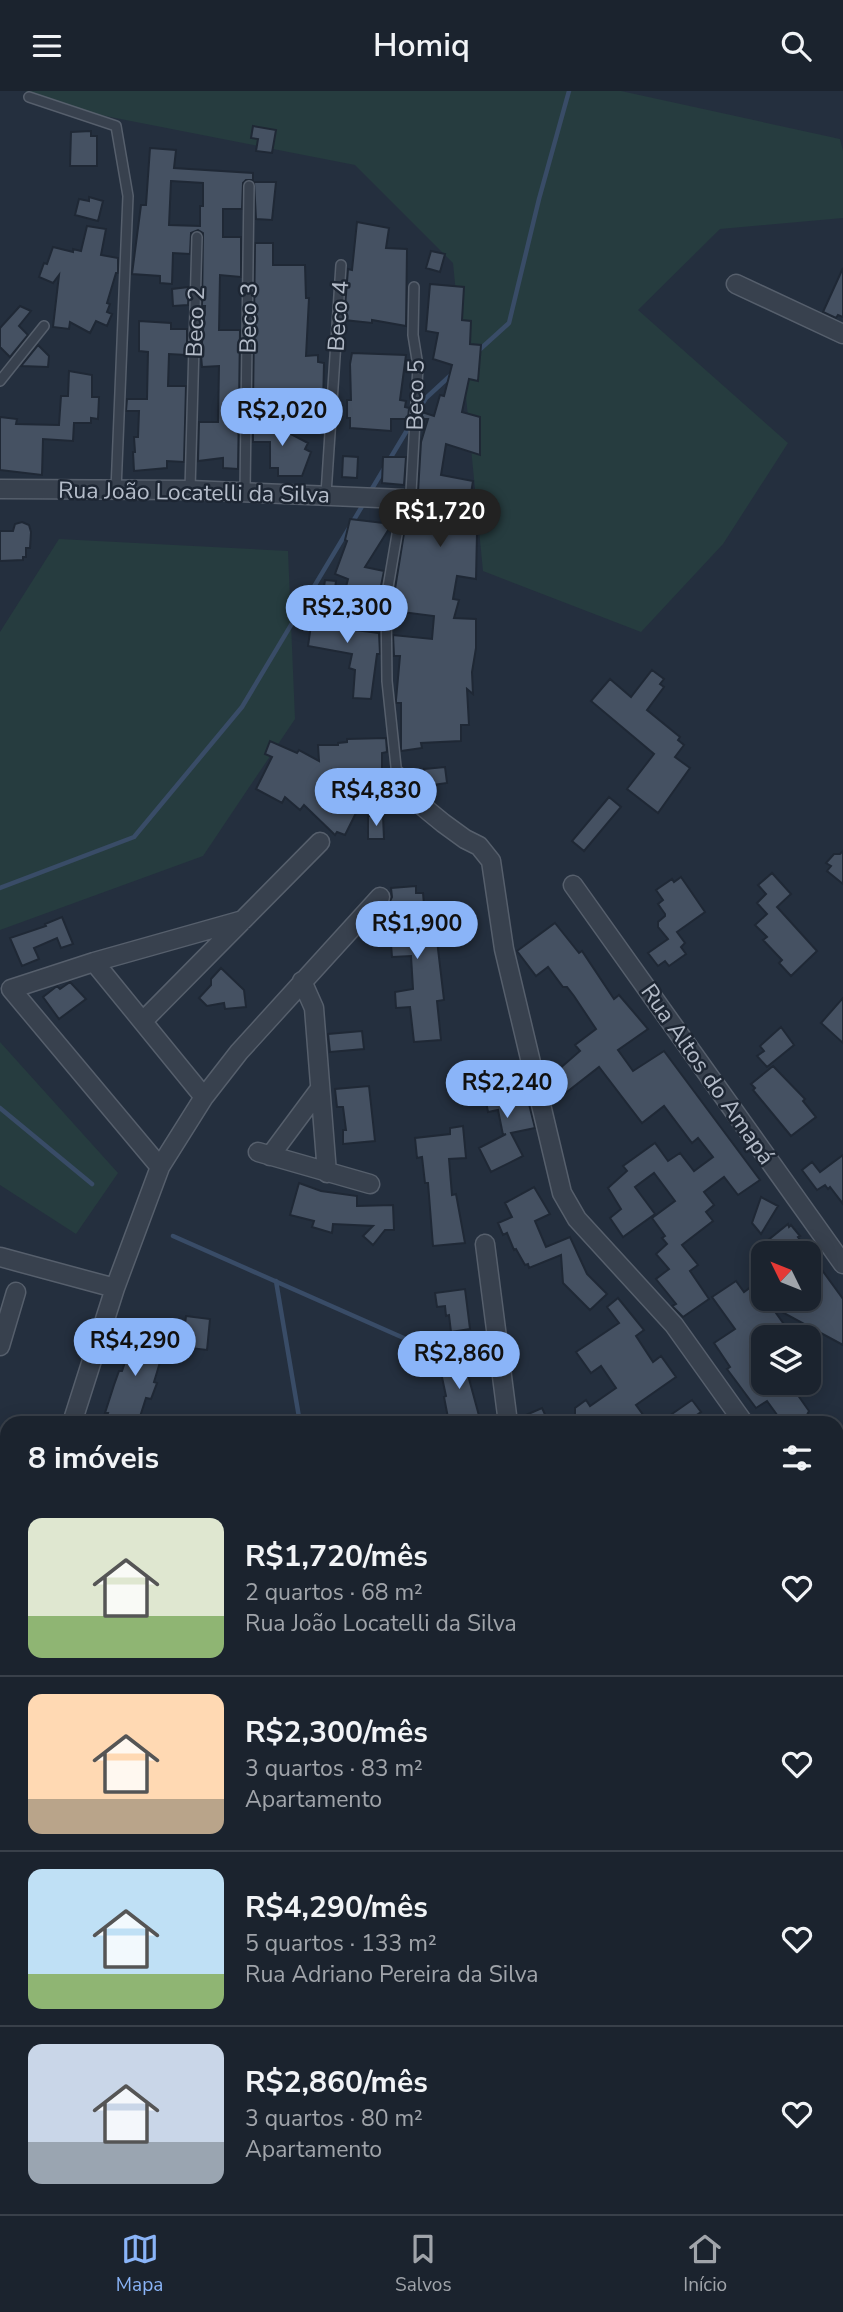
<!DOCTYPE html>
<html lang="pt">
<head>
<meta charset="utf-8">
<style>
	:root { --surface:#1b232e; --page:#242b36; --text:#f1f3f6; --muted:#a0a4aa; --line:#39404a; --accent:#8ab4f8 }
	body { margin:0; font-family:"Nunito Sans",sans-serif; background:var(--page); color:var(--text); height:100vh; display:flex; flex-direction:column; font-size:26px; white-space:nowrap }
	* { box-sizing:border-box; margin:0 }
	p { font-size:23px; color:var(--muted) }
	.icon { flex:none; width:38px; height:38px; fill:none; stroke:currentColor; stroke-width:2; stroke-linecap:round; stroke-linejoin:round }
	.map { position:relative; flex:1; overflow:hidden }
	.details { position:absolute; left:0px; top:1325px; width:844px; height:800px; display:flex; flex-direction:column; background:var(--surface); border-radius:21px 21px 0 0; box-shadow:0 4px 18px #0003,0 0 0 2px var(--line) }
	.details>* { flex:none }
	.needle { width:46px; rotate:313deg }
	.fabs { position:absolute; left:751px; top:1150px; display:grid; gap:14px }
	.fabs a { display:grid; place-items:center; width:70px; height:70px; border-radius:14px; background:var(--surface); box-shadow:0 4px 18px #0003,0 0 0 2px var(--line); font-size:35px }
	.price { position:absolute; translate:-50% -60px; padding:0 16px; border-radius:24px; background:var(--accent); color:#111; font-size:23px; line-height:46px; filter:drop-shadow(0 2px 4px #0008) }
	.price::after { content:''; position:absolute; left:50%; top:42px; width:21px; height:16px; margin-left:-10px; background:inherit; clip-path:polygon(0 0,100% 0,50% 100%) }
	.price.on { background:#222; color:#fff }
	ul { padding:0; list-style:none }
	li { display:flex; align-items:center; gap:21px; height:175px; padding:0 28px }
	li+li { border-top:2px solid var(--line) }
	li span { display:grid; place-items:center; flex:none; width:196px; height:140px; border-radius:14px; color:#555 }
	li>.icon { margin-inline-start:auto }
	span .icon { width:84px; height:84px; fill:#fffc; stroke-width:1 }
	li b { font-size:30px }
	h2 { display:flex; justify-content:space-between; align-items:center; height:84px; padding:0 28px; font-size:30px }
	header { display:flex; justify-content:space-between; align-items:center; height:91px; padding:0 28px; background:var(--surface); font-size:32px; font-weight:600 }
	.tabs { display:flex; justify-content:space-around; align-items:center; height:98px; border-top:2px solid var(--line); background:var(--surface); font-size:19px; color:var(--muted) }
	.tabs a { display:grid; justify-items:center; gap:4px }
	.tabs .on { color:var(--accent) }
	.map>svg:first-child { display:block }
</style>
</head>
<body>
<header><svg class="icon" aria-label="menu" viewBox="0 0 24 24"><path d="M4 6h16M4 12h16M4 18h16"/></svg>Homiq<svg class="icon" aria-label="search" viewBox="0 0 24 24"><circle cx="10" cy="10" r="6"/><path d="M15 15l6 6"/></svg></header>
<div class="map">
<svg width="843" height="2123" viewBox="0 0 843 2123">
	<rect width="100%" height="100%" fill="#242f3e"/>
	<!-- green -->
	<path fill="#263c3f" d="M25,0H621L840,48L843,60V127L720,138L638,219L788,352L723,453L641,541L483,480L453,172L355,74L44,13Z
		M59,448L288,460L295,628L203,765L0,839V541Z
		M0,951L118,1082L76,1143L0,1094Z
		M182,2118H271V2123H172Z"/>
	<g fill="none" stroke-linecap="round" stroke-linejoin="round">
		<!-- stream -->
		<path stroke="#394c67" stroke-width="4.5" d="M477,261L509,232L539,108L569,0
			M418,320L426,307L452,283
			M370,401L412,331
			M0,797L134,746L242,616L364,412
			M0,1017L92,1093
			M173,1145L415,1252
			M276,1190L300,1332
			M414,2123L417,2118"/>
	</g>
	<!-- building -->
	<path fill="#455162" stroke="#1f2835" stroke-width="2" fill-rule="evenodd" d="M253,35L276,39L272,62L256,60L258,48L251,47Z
		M91,40V45H97V75H70L71,41Z
		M150,57L176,59L174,77L253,82V89H246L243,92L242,118H223V146H241V186L220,184L219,239H240L239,315L235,314L239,316L238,378L223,377V367L198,370L199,331H218L219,275L202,276L201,264L205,215H202L203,142L198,139L191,142L190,163L173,162L172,193L160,192V185L132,183L141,114H146ZM171,90L203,92V115H200V135L169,134Z
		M254,91H276L272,129L256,128Z
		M89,106L103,110L98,130L75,124L79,108L89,110Z
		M357,131L389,137L386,157L407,158L406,235L372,229V232L344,229L348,178L352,179Z
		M87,135L106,138L101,164L118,167V182H116L107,212L110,213L107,221L112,223L107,235L96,230L90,242L70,231L69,238L53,236L59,184L53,192L39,186L44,172L47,173L53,156L73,161V158L81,160Z
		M255,152H273V174H305L306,207H309L306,265L318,264V271L324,272L323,316L253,315Z
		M431,160L445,163L440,181L426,177Z
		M843,177V226L838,224L836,227L823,221Z
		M430,193L464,196L462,229L471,230L470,253L481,254L478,290L469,288L462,321L480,326V364L446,353L441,384L473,390L470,409L457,407L452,438L477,442L476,488L457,485L453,508L459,509L454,527L476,528V557L472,581L473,603L467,598L469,634H461V650L421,652L422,657L401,660V612H396V609L400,565H394L393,544L432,548L434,525L394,520L396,504H394L405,436L423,439L427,415L413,414L418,401L421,351L428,328H422V321L434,325L440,304L444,305L452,274L433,268L438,242L426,240Z
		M189,196L188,214L173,215L172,198Z
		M20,215L31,220L19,235L28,244L10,266L0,256V237Z
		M139,230L171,232V238H187V264L169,263L168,295H186L184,371L167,370V377L134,380L133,361H135L134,346H138L139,320H126L127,308H147L148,261L139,260Z
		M38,254L49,265L48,276L21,275Z
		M352,262L406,264L400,309L406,310L405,316L409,317L408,328H391V340L350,337V327H347V309H351L350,273Z
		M69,280L92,284V306H99L98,328L91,327V332H74L73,350L43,348L42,384L0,379V326L17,328L16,333L59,334L61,305H68Z
		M253,323L308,352L305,358L311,361L302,385H278V377H270V351H253Z
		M343,365L358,366L357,387L342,386Z
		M383,366H406L404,394L382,392Z
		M350,428L392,433L365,476L384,480L380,500L374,498L369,518L341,515L348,488L335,483L347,450L345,449Z
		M22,431L29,434L31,441L30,457H26V466H23V469L0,470V440H13L15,433Z
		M325,489L336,490L330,536L379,542L380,563H377L371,608L353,607L355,579L349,577L352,563L308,555L311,534L318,535Z
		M652,579L664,588L660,593L664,596L647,619L680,646L678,649L684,654L675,666L690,677L658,722L627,698L654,663L591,610L610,588L631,606Z
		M386,647L387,661L382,662V683H357L337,710L356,722L345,744L337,741L335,744L304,714L300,719L285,706L282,712L256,698L272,666L265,663L270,650L297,662L299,659L319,670L318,654H338V652L347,651V648Z
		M445,676L447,692L426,695L424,678Z
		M609,706L621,716L584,760L572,750Z
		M368,725H383L384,748H368Z
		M843,760V793L827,780L831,775L826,772L834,763H840Z
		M772,782L791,803L777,816L817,860L791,885L779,872L782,869L763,849L767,846L755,834L767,823L757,812L766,803L758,794Z
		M681,786L705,821L677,841L685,852L681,856L686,863L669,875L665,870L658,875L648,862L668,848L658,836V831L665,825V823L658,813L663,809L656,799L672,788L674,791Z
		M416,795V802H423L425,825L434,824L444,909L437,910L441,949L414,951L410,916L396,917L395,901L413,898L411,865L392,866L388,814L392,806L391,797Z
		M62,826L73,853L61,857L57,847L34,857L39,868L22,875L10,847L46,835L45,833Z
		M555,832L579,862L582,860L614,908L619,904L648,938L618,959L633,980L664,960L760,1089L738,1104L724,1086L704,1101L714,1114L706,1121L713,1130L682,1154L698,1174L690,1180L709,1208L683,1226L672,1215L676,1213L656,1188L669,1178L656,1163L667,1153L662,1147L665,1145L652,1127L675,1110L654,1082L635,1096L655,1123L623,1146L610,1127L621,1118L608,1097L627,1080L623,1075L655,1052L668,1070L680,1062L694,1080L713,1066L698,1047L692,1052L664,1015L642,1032L599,976L563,1004L550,986L580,960L575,954L596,938L574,905L567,896H563L548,876L536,885L517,860Z
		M221,877L244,899L246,916L225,918L224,912L207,915L199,907L211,894V888Z
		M70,891L86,908L59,928L43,906L57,895L60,898Z
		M843,907V952L821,932Z
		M781,936L794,954L767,976L757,965L764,960L760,955Z
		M362,940L364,958L330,961L328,943Z
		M773,975L805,1008L803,1010L816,1026L791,1045L753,999L755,997L751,993Z
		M522,985L535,1037L511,1042L523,1065L491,1081L479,1057L506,1043L503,1044L498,1019L488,1021L483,995Z
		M369,995L375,1050L343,1053V1039H346L343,1016H337L335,998Z
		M463,1035L466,1067L449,1068L452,1104L456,1103L465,1152L433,1155L428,1092H425L422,1066L417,1067L415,1047L450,1043V1037Z
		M843,1064V1113L830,1096L828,1098L825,1094L817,1099L802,1079L812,1071L820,1081Z
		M299,1092L321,1100L357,1105V1115L393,1114L394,1139H385L373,1154L363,1145L373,1135L333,1133L332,1142L312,1136L314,1130L290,1124Z
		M534,1096L550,1123L535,1130L546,1156L570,1146L587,1183L607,1203L590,1219L563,1192L561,1164L529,1177L528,1173L525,1174L516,1158L514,1159L507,1142L503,1144L498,1132L512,1126L505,1112Z
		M761,1106L778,1115L761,1143L752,1132Z
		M788,1133L789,1136L791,1134L800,1145L798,1146L843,1208V1254L780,1220L798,1208H808V1162H777L767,1150Z
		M763,1187V1208H766L793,1246H753L763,1260V1292H807L795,1300L809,1320L803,1332H783L767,1310L756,1317L727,1278L730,1276L714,1252L735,1238L712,1206L736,1190L744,1201Z
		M465,1198L470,1238L451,1241L449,1224L446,1225L445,1215L437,1216L435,1202Z
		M618,1207L644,1239L636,1245L653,1271L661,1265L676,1286L636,1314L649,1332H580L575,1326V1317L586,1309L590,1315L616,1297L601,1275L591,1282L576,1261L619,1232L607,1216Z
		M186,1225L210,1228L207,1259L182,1256Z
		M135,1231L156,1238L151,1254L164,1258L154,1291L157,1292L151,1308L146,1307L138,1332H105L108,1322H105L114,1294L119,1280H122L134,1245L131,1244Z
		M470,1264L474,1283L468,1284L481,1332H449L444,1306L446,1305L440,1277H442L441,1270Z
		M692,1309L701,1321L685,1332H659Z
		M542,1317L549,1332H519V1327Z"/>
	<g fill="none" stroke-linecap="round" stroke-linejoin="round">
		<defs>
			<path id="lane" d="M29,6L116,35L128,105L116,399
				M0,290L44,235
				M190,399L197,146
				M245,401L249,95
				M326,403L341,174
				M397,685L387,590L386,508L403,408L411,401L418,275L413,244L414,196
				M507,2118L508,2123"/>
			<path id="street" d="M736,193L843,243
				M0,398L190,399L403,408
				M397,685L415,709L443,732L465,748L479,755L491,770L504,858L562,1102L577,1128L674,1234L744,1332
				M573,794L843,1173
				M94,871L204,1006
				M302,890L314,917L327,1082
				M144,929L320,751
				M258,1061L370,1093
				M270,1065L319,999
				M160,1076L11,898L94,871L243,829
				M485,1153L508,1332
				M0,1166L115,1197
				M0,1255L16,1201
				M72,1332L115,1197L160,1076L204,1006L239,961L380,806
				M0,1396L7,1397
				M836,1474L843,1471
				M836,1510L843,1518
				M0,1624L7,1649
				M836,1642L843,1635
				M0,1692H7
				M836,1764L843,1762
				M0,1955L7,1976
				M0,2005L7,2001
				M141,2123L150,2118"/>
		</defs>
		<!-- lane casing -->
		<use href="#lane" stroke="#565f6c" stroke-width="12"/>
		<!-- street casing -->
		<use href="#street" stroke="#565f6c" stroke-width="21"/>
		<!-- lane -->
		<use href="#lane" stroke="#38414e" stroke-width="9"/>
		<!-- street -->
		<use href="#street" stroke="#38414e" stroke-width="18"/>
	</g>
	<g text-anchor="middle" stroke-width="5" stroke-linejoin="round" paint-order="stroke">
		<!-- street labels -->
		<g font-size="23" fill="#b4bcc9" stroke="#1d2633">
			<text transform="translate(338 225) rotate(-86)" y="8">Beco 4</text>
			<text transform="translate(248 227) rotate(-89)" y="8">Beco 3</text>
			<text transform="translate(195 231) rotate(-88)" y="8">Beco 2</text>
			<text transform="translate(415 304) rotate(-89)" y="8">Beco 5</text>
			<text transform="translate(194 401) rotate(1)" y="8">Rua João Locatelli da Silva</text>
			<text transform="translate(708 983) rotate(55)" y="8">Rua Altos do Amapá</text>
		</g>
	</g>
</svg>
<div class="fabs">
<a><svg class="needle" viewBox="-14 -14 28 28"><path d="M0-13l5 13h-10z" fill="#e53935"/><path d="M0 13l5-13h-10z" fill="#a0a4aa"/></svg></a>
<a><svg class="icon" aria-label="layers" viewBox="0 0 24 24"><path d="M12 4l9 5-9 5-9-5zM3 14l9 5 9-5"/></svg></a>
</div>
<b class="price" style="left:282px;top:357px">R$2,020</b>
<b class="price on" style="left:440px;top:458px">R$1,720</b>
<b class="price" style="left:347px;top:554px">R$2,300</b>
<b class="price" style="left:376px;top:737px">R$4,830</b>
<b class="price" style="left:417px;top:870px">R$1,900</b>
<b class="price" style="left:507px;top:1029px">R$2,240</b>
<b class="price" style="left:135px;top:1287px">R$4,290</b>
<b class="price" style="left:459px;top:1300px">R$2,860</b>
<section class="details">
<h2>8 imóveis<svg class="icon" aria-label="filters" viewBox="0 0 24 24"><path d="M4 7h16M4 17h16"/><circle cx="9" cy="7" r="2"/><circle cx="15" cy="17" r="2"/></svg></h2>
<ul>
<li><span style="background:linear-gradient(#dfe7d0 70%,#8fb573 0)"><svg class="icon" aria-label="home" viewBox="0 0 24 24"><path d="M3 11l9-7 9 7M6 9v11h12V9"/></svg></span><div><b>R$1,720/mês</b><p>2 quartos · 68 m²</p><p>Rua João Locatelli da Silva</p></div><svg class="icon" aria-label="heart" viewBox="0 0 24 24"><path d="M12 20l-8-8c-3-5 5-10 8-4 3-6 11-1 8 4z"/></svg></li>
<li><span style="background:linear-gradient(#ffd9b3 75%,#b9a48a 0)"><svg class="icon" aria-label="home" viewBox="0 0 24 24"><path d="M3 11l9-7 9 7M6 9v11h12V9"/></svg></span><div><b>R$2,300/mês</b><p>3 quartos · 83 m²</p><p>Apartamento</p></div><svg class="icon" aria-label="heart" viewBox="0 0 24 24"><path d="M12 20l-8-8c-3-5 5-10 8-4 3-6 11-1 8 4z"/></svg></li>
<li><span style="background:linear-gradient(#bfe0f5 75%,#8fb573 0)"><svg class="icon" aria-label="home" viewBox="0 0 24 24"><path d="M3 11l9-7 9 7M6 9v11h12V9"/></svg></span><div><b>R$4,290/mês</b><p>5 quartos · 133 m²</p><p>Rua Adriano Pereira da Silva</p></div><svg class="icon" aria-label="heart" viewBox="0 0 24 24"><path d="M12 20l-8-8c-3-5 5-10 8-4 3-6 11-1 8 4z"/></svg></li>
<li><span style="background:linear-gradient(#c9d6e8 70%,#9aa5b1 0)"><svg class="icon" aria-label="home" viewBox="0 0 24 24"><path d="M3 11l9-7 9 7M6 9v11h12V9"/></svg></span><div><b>R$2,860/mês</b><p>3 quartos · 80 m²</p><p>Apartamento</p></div><svg class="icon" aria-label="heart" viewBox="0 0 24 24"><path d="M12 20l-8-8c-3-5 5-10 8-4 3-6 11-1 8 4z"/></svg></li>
</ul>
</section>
</div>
<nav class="tabs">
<a class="on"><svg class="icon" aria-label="map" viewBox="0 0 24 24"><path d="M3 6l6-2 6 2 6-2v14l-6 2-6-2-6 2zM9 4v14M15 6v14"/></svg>Mapa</a>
<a><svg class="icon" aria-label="saved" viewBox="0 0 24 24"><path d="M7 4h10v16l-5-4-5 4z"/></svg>Salvos</a>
<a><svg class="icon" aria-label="home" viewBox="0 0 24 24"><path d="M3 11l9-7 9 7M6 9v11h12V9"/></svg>Início</a>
</nav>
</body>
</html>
